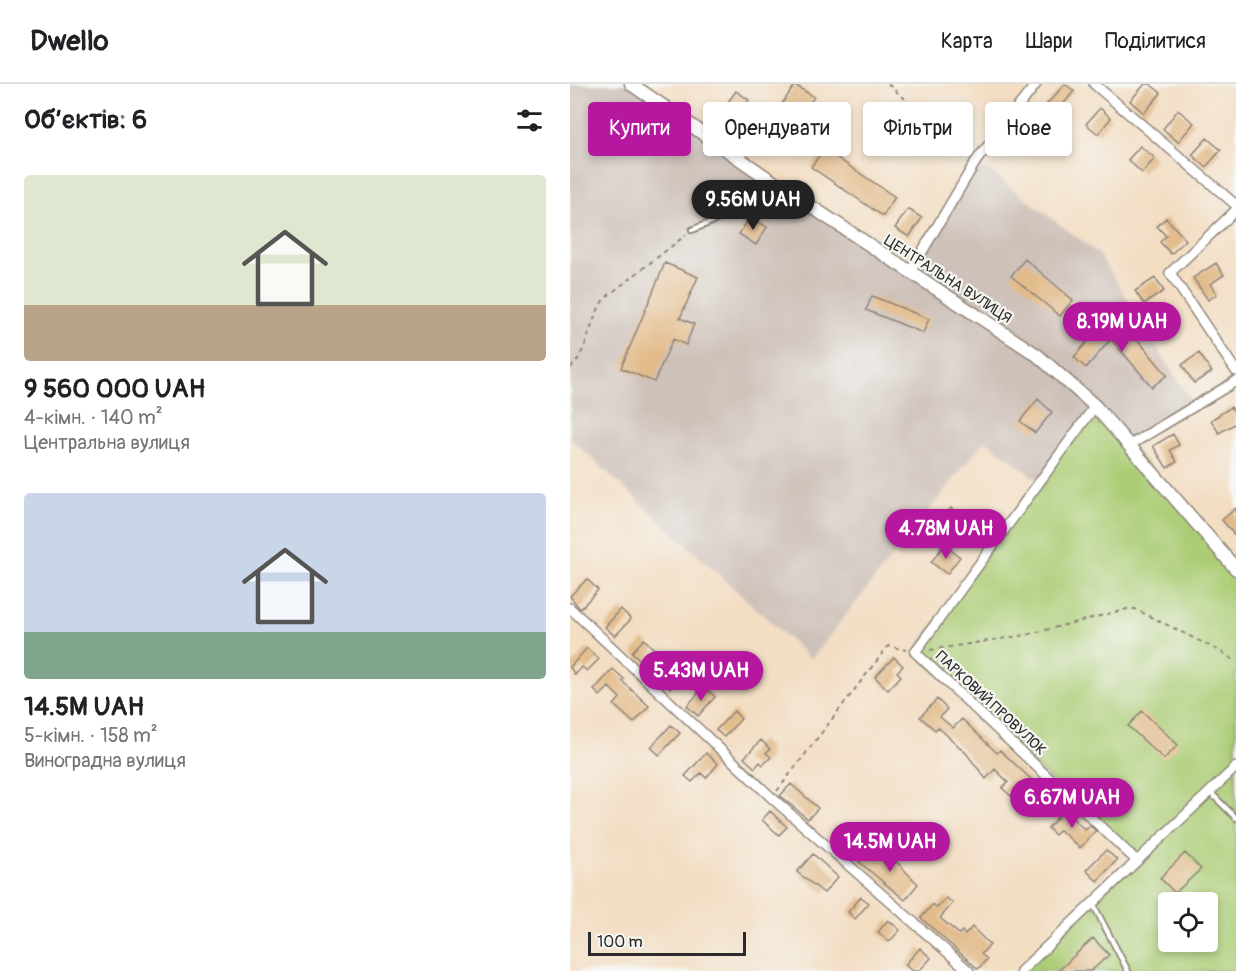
<!DOCTYPE html>
<html lang="uk">
<head>
<meta charset="utf-8">
<style>
	:root { --surface:#fff; --page:#f6f6f6; --text:#202124; --muted:#757577; --line:#e0e0e0; --accent:#b5179e }
	body { margin:0; font-family:Pangolin,sans-serif; background:var(--page); color:var(--text); height:100vh; display:flex; flex-direction:column; font-size:22px; white-space:nowrap }
	* { box-sizing:border-box; margin:0 }
	p { font-size:20px; color:var(--muted) }
	.icon { flex:none; width:33px; height:33px; fill:none; stroke:currentColor; stroke-width:2; stroke-linecap:round; stroke-linejoin:round }
	.map { position:relative; flex:1; overflow:hidden }
	.panel { display:flex; flex-direction:column; background:var(--surface); width:570px }
	.panel>* { flex:none }
	.top-card { position:absolute; left:18px; top:18px; width:558px; height:54px; display:flex; gap:12px }
	.tools { position:absolute; left:588px; top:808px; display:grid; gap:12px }
	.tools a { display:grid; place-items:center; width:60px; height:60px; border-radius:6px; background:var(--surface); box-shadow:0 3px 9px #0003; font-size:30px }
	.scale { position:absolute; left:18px; bottom:15px; width:158px; box-sizing:border-box; padding-left:6px; border:3px solid #2b2b2b; border-top:0; font-size:16px; line-height:21px; white-space:nowrap; color:#2b2b2b; -webkit-text-stroke:4px #f6f6f2; paint-order:stroke }
	.price { position:absolute; translate:-50% -51px; padding:0 14px; border-radius:21px; background:var(--accent); color:#fff; font-size:20px; line-height:39px; filter:drop-shadow(0 2px 3px #0008) }
	.price::after { content:''; position:absolute; left:50%; top:36px; width:18px; height:14px; margin-left:-9px; background:inherit; clip-path:polygon(0 0,100% 0,50% 100%) }
	.price.selected { background:#222; color:#fff }
	ul { padding:0; list-style:none }
	li { display:grid; align-content:center; gap:12px; height:318px; padding:0 24px }
	li span { display:grid; place-items:center; height:186px; border-radius:6px; color:#555 }
	li>.icon { margin-inline-start:auto }
	span .icon { width:108px; height:108px; fill:#fffc; stroke-width:1 }
	li b { font-size:26px }
	h2 { display:flex; justify-content:space-between; align-items:center; height:72px; padding:0 24px; font-size:26px }
	.tag { padding:0 21px; border-radius:6px; background:var(--surface); box-shadow:0 3px 9px #0003; font-size:21px; line-height:54px }
	.tag.selected { background:var(--accent); color:#fff }
	header { display:flex; align-items:center; gap:36px; box-sizing:border-box; height:84px; padding:0 30px; background:var(--surface); border-bottom:2px solid var(--line) }
	header strong { font-size:28px }
	nav { display:flex; gap:33px; margin-inline-start:auto; font-size:21px }
	main { display:flex; flex:1; min-height:0 }
	.map>svg:first-child { display:block }
</style>
</head>
<body>
<header>
<strong>Dwello</strong>
<nav><a>Карта</a><a>Шари</a><a>Поділитися</a></nav>
</header>
<main>
<section class="panel">
<h2>Об’єктів: 6<svg class="icon" aria-label="filters" viewBox="0 0 24 24"><path d="M4 7h16M4 17h16"/><circle cx="9" cy="7" r="2"/><circle cx="15" cy="17" r="2"/></svg></h2>
<ul>
<li><span style="background:linear-gradient(#dfe7d0 70%,#b9a48a 0)"><svg class="icon" aria-label="home" viewBox="0 0 24 24"><path d="M3 11l9-7 9 7M6 9v11h12V9"/></svg></span><div><b>9 560 000 UAH</b><p>4-кімн. · 140 m²</p><p>Центральна вулиця</p></div></li>
<li><span style="background:linear-gradient(#c9d6e8 75%,#7fa58c 0)"><svg class="icon" aria-label="home" viewBox="0 0 24 24"><path d="M3 11l9-7 9 7M6 9v11h12V9"/></svg></span><div><b>14.5M UAH</b><p>5-кімн. · 158 m²</p><p>Виноградна вулиця</p></div></li>
</ul>
</section>
<div class="map">
<svg width="666" height="887" viewBox="0 0 666 887">
	<rect width="100%" height="100%" fill="#f6f6f2"/>
	<filter id="ink" filterUnits="userSpaceOnUse"><feTurbulence type="fractalNoise" baseFrequency=".0167" numOctaves="2"/><feDisplacementMap in="SourceGraphic" scale="12" xChannelSelector="R" yChannelSelector="G"/><feConvolveMatrix kernelMatrix="1 2 1 2 8 2 1 2 1" color-interpolation-filters="sRGB"/></filter>
	<filter id="wash" filterUnits="userSpaceOnUse"><feTurbulence type="fractalNoise" baseFrequency=".008" numOctaves="4" result="noise"/><feDisplacementMap in="SourceGraphic" scale="24" xChannelSelector="R" yChannelSelector="G"/><feGaussianBlur stdDeviation="1.35" result="paint"/><feColorMatrix in="noise" values="0 0 0 0 0 0 0 0 0 0 0 0 0 0 0 0 0 1.4 0 .05"/><feComposite in="paint" operator="in"/></filter>
	<g filter="url(#wash)">
		<rect width="100%" height="100%" fill="#f3dec4"/>
		<!-- industrial -->
		<path fill="#cec1b9" d="M0,0H61L340,188L406,77L529,170L624,322L560,361L470,398L415,356L241,575L0,354Z"/>
		<!-- green -->
		<path fill="#accd76" stroke="#6c7c50" stroke-width="1.5" fill-rule="evenodd" d="M525,322L666,485V887H451L567,777L345,568ZM598,819H638V858H598Z"/>
		<g id="blocks">
			<!-- building -->
			<path fill="#e3bc8c" d="M495,0L504,7L486,29L476,21Z
				M575,0H580L591,9L574,29L560,17Z
				M225,1L244,13L223,43L239,54L229,69L186,41L197,24L205,30Z
				M166,7L179,16L168,31L155,22Z
				M530,24L541,34L528,50L516,40Z
				M608,26L624,39L608,58L593,45Z
				M637,54L651,66L636,83L622,71Z
				M570,62L585,74L572,89L558,76Z
				M254,65L325,113L313,132L241,83Z
				M338,125L352,134L339,153L325,144Z
				M180,133L197,143L186,161L169,150Z
				M596,134L616,156L601,170L590,158L596,152L587,142Z
				M455,175L503,216L490,232L441,192Z
				M95,179L128,193L110,234L124,240L116,261L103,255L84,298L51,284Z
				M646,179L654,191L640,200L647,210L638,216L623,194Z
				M585,194L594,207L574,220L565,207Z
				M302,212L359,235L353,249L296,226Z
				M535,237L555,254L562,249L597,291L582,303L541,255L516,284L504,273Z
				M629,269L642,288L624,299L612,281Z
				M468,315L482,328L465,349L450,337Z
				M661,323L666,331V339L649,349L641,336Z
				M603,350L609,361L600,366L607,378L597,384L583,362Z
				M381,424L394,433L380,451L368,442Z
				M666,424V453L652,436Z
				M374,461L390,473L377,490L361,478Z
				M17,495L28,506L10,525L0,512Z
				M51,525L61,535L45,552L35,543Z
				M74,555L84,565L72,578L62,568Z
				M17,564L29,575L17,587L12,583L5,591L0,583Z
				M109,572L120,583L100,604L89,593Z
				M324,573L333,582L327,588L331,592L318,606L305,593Z
				M43,585L54,595L52,597L79,622L64,639L44,621L50,614L39,603L30,612L24,606Z
				M134,603L145,613L128,632L117,622Z
				M367,615L377,625L370,633L383,644L392,635L427,669L430,666L462,696L453,706L450,702L441,712L432,704L438,698L425,685L416,695L396,669L368,643L365,646L350,633Z
				M164,627L171,635L154,653L146,646Z
				M572,627L608,661L594,675L558,642Z
				M101,641L110,649L89,671L81,663Z
				M191,656L200,665L196,669L201,673L193,681L190,678L185,684L174,674Z
				M136,669L148,680L136,694L131,689L122,698L115,692Z
				M221,700L248,724L238,735L210,712Z
				M494,726L515,746L520,742L526,747L510,764L490,746L485,751L478,744Z
				M200,727L217,743L209,751L192,736Z
				M311,762L348,800L335,816L289,778L295,770L300,774Z
				M536,766L547,776L527,797L516,786Z
				M615,769L631,785L605,809L590,794Z
				M243,770L268,793L254,809L227,788Z
				M291,813L299,819L285,835L278,828Z
				M376,814L383,819L370,834L389,850L392,847L395,851L402,843L420,861L411,870L417,875L408,885L351,834L363,820L367,824Z
				M318,836L330,846L319,858L308,848Z
				M523,854L539,871L521,887H488Z
				M350,864L361,874L349,887H343L335,881Z"/>
		</g>
	</g>
	<g filter="url(#ink)">
		<use href="#blocks" fill-opacity="0" stroke="#8f8478" stroke-width="1.5"/>
		<g fill="none" stroke-linecap="round" stroke-linejoin="round">
			<defs>
				<path id="lane" d="M122,146L170,126L192,91
					M640,708L666,734
					M523,820L558,887"/>
				<path id="street" d="M524,0L666,121
					M666,126L600,189L666,287
					M340,188L406,77L466,0
					M525,322L345,568L567,777
					M560,361L666,297
					M0,524L202,714L399,887
					M451,887L666,683"/>
				<path id="secondary" d="M61,0L193,91L467,271L525,322L666,485"/>
			</defs>
			<!-- lane casing -->
			<use href="#lane" stroke="#8f8478" stroke-width="8"/>
			<!-- street casing -->
			<use href="#street" stroke="#8f8478" stroke-width="12"/>
			<!-- secondary casing -->
			<use href="#secondary" stroke="#8f8478" stroke-width="15"/>
			<!-- path -->
			<path stroke="#8f8478" stroke-width="2" stroke-dasharray="4.5 4.5" stroke-linecap="butt" d="M318,0L399,71
				M0,284C17,272 20,233 35,214L116,151
				M360,566L456,551L557,525H565L652,568L666,578
				M207,707L318,562L336,566"/>
			<!-- lane -->
			<use href="#lane" stroke="#fff" stroke-width="4.5"/>
			<!-- street -->
			<use href="#street" stroke="#fff" stroke-width="9"/>
			<!-- secondary -->
			<use href="#secondary" stroke="#fff" stroke-width="12"/>
		</g>
	</g>
	<g text-anchor="middle" stroke-width="4.5" stroke-linejoin="round" paint-order="stroke">
		<!-- street labels -->
		<g font-size="15" fill="#2b2b2b" stroke="#f6f6f2">
			<text transform="translate(378 195) rotate(33)" y="5">ЦЕНТРАЛЬНА ВУЛИЦЯ</text>
			<text transform="translate(421 619) rotate(43)" y="5">ПАРКОВИЙ ПРОВУЛОК</text>
		</g>
	</g>
</svg>
<div class="tools">
<a><svg class="icon" aria-label="locate" viewBox="0 0 24 24"><circle cx="12" cy="12" r="6"/><path d="M12 2v4M12 18v4M2 12h4M18 12h4"/></svg></a>
</div>
<div class="scale">100 m</div>
<b class="price selected" style="left:183px;top:147px">9.56M UAH</b>
<b class="price" style="left:552px;top:269px">8.19M UAH</b>
<b class="price" style="left:376px;top:476px">4.78M UAH</b>
<b class="price" style="left:131px;top:618px">5.43M UAH</b>
<b class="price" style="left:502px;top:745px">6.67M UAH</b>
<b class="price" style="left:320px;top:789px">14.5M UAH</b>
<div class="top-card">
<a class="tag selected">Купити</a>
<a class="tag">Орендувати</a>
<a class="tag">Фільтри</a>
<a class="tag">Нове</a>
</div>
</div>
</main>
</body>
</html>
